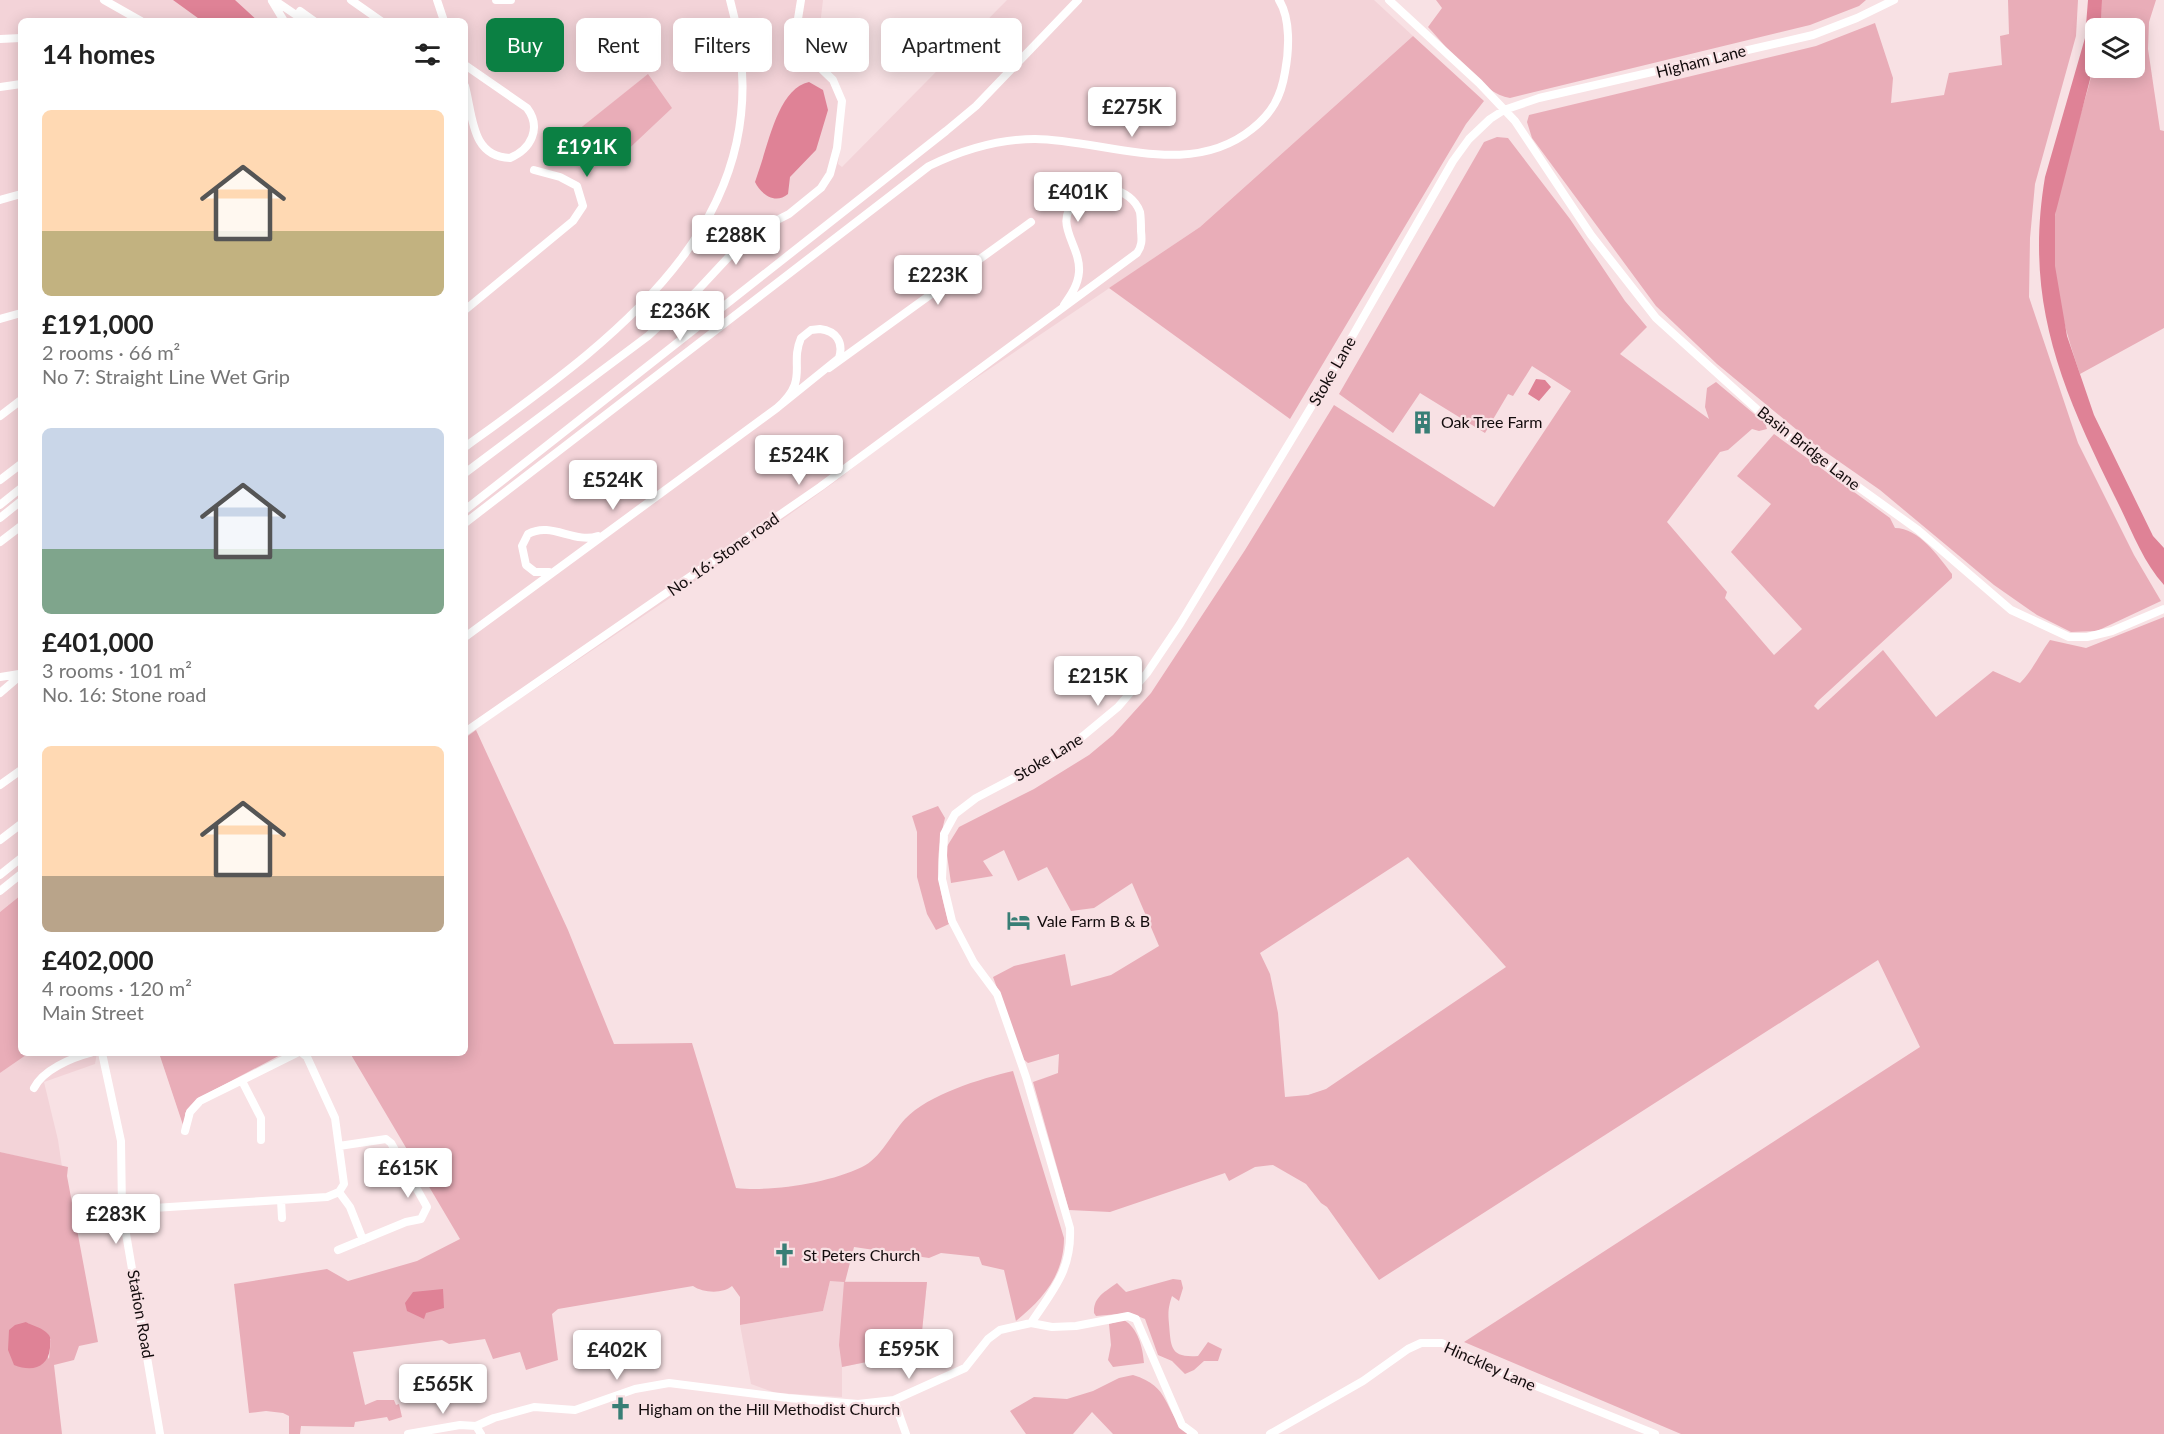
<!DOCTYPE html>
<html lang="en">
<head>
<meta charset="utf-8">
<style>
	:root { --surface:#fff; --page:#f6f6f6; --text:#222; --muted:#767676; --accent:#0b8043 }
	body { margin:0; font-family:Lato,sans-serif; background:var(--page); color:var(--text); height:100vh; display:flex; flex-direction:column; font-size:22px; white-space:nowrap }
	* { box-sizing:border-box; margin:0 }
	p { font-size:20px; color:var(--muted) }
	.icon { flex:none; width:33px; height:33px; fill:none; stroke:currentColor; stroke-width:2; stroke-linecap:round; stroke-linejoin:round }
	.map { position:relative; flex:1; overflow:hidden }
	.sheet { position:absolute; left:18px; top:18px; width:450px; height:1038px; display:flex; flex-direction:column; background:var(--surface); border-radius:9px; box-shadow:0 3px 15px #0003 }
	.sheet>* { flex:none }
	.top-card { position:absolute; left:486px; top:18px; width:570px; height:54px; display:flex; gap:12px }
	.buttons { position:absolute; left:2085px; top:18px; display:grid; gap:12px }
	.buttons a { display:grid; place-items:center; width:60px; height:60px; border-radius:9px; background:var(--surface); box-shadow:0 3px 15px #0003; font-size:30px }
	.price { position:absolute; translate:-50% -51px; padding:0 14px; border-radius:6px; background:#fff; color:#222; font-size:20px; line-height:39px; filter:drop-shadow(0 2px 3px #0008) }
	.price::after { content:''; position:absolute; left:50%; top:36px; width:18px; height:14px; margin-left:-9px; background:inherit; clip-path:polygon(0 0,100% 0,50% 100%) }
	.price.on { background:var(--accent); color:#fff }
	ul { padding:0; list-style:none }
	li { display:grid; align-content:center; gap:12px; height:318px; padding:0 24px }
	li span { display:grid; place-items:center; height:186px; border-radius:9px; color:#555 }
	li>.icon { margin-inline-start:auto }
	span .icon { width:108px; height:108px; fill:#fffc; stroke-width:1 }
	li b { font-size:26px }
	h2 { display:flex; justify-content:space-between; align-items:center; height:72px; padding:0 24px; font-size:26px }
	.chip { padding:0 21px; border-radius:9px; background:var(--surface); box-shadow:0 3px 15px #0003; font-size:21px; line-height:54px }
	.chip.on { background:var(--accent); color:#fff }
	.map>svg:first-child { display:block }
</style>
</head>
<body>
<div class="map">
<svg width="2164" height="1434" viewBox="0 0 2164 1434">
	<rect width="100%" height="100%" fill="#f8e1e4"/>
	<!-- built -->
	<path fill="#f3d3d8" d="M0,0H823L817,51L841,93L842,132L838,164L842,167L1007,0H1374L1413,36L1200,227L924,413L832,484L725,561L465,736V21H21V895L0,912Z
		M29,1053H97L95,1064L44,1082L58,1140L62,1167L0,1152V1073Z
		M830,1281L927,1282L920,1351L842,1367V1397L776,1393L751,1384L740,1325L823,1311Z"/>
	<!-- green -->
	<path fill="#e9adb8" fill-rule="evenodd" d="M1436,0H1866L1859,6L1810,25L1510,98C1482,94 1448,48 1428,27L1442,8Z
		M2008,0H2078L2076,36L2035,184L2030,238L2029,297L2078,443L2134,555L2161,601L2097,631L2071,632L2037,615L1994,585L1880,490L1814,444L1717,364L1656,306L1532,138L1527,122L1529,115L1816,46L1875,23L1893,78L1891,103L1944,95L1949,73L2002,65L2000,36L2009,34Z
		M2102,0H2156L2149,22L2148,49L2160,130L2164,131V328L2080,374C2063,324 2047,269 2055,216C2062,163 2084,112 2095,60L2096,68H2134V28H2101Z
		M1413,36L1484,101L1466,124L1290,419L1109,288L1200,227Z
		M648,74L672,108L620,157L578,130Z
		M1497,137L1508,138L1570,219L1625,301L1647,327L1620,354L1709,419L1705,407L1707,388L1716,382L1765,423L1767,429L1759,431L1752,429L1728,450L1720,452L1667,522L1727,592L1725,598L1774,655L1802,629L1731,552L1771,504L1737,476L1774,434L1890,518L1895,528C1919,528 1938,556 1952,574V578L1818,701L1814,706L1818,710L1883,650L1936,717L1993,671L2020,683C2033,670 2039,655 2050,640L2086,648L2164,617V1434H1681L1464,1342L1920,1047L1878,960L1379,1280L1327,1207L1321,1203L1306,1184L1273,1165L1255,1167L1229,1181L1225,1173L1110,1212L1069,1210L1033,1082L1058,1073L1059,1054L1028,1063L1023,1059L993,977L1014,966L1065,954L1071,986L1111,975L1159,946L1132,883L1094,908L1071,911L1047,867L1018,881L1004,850L983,861L993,876L951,883L946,848L959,827L1034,789L1089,755L1113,735L1151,693L1245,550L1334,405L1494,507L1571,391L1532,366L1513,396L1508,394L1485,433L1420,393L1393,433L1339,394L1484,142ZM1408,857L1506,967L1326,1089L1308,1095L1285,1097L1278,1013L1270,974L1260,953Z
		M476,730L568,930L614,1044L692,1043L736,1188C772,1192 829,1183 862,1167C880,1159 892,1133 905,1119C929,1094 980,1079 1013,1071L1064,1238C1064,1275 1043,1299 1016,1321L1004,1270L982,1265L979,1257L941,1253L929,1258L854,1247L845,1282H927L920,1351L842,1367L839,1345L844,1282L830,1281L823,1311L740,1325V1297L732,1286C723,1294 703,1293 693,1286L558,1309L552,1314L558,1360L526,1370L520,1352L493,1359L485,1339L449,1344L442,1340L353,1352L365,1405L377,1400H394L396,1405L399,1404L402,1417L389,1421L387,1417L355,1422L354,1427L301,1426L300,1434H289V1416L283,1413L266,1411L249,1413L234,1284L327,1269L348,1281L417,1261L460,1239L350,1053H465V738Z
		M938,806L945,818C934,862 937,881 949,924L936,930L927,914L917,877V832L912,816Z
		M21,895V1053H29L0,1073V912Z
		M159,1053H284L199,1098L185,1113V1131Z
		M0,1152L68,1167L67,1176L98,1342L79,1346L74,1360L54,1365L62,1434H0ZM26,1322L51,1339L49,1359Z
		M1173,1279L1181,1280L1183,1288L1179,1301L1172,1296C1168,1308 1168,1313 1169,1324C1171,1347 1170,1358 1198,1356L1208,1342L1222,1349L1218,1361H1204L1194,1370L1185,1374L1172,1361L1158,1355L1145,1319L1130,1313L1096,1316L1094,1313C1093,1297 1105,1292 1117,1283L1126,1292Z
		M1124,1320C1138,1328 1143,1348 1144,1363L1113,1367L1108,1360L1111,1345L1109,1324Z
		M1133,1375C1172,1387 1162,1409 1188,1434H1113L1092,1412L1073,1434H1026L1010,1411L1034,1397L1067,1399L1093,1391L1119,1378Z"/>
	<!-- water -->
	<path fill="#df8296" d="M173,0H235L258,21H202Z
		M2088,0H2102L2101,28H2096L2095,60L2055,215V266L2067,336L2094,415L2153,536L2164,548V585C2142,561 2130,526 2115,497C2061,387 2024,302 2045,177L2085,38Z
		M809,82L823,90L828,110L816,150L790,177L788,194C775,205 761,194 755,182L758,173C768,146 778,88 809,82Z
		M1536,379L1545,380L1551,387L1539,401L1528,394Z
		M443,1289L444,1308L426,1313L424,1319L407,1311L405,1303L413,1292Z
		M26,1322C33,1326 43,1328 48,1334C52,1338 50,1343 50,1348C48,1368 32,1372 14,1365L8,1350L9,1330L15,1325Z"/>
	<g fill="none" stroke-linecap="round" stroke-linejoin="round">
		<!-- minor -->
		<path stroke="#fff" stroke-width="8" d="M104,0L141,21
			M274,0L305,21
			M351,0L381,21
			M437,0L444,21
			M496,0H511
			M1389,0L1479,83L1515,121L1591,235L1656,318L1782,432L1918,530L2011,610L2069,637H2087L2112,631L2164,609
			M272,1L284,21
			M300,11L314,21
			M0,39L21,38
			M465,65L527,108C542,128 531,149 510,158C471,157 473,116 465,86
			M0,87L21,84
			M0,200L21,194
			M465,310L573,221L583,206L577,186L560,177L534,170
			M0,319L21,313
			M820,329C836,331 844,342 839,358L777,408C810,379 789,366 801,338L811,330Z
			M829,368L1031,222
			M0,416L21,400
			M465,447C618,336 791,217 730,0
			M465,473L648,336L696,292L750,234L789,214L821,188L830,174L837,148L842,101L833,80L804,52L799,43L797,25L801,0
			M0,480L21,464
			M0,505L21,488
			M465,510L946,131L976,106L1078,0
			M0,518L21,501
			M465,523L929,166C962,150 997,139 1035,139C1106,140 1189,180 1252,129C1272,113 1281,97 1285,72C1289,51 1291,19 1279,0
			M0,542L21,526
			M549,572H535L526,565L522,546L528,534C551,521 574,544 598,536
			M465,637L777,408
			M0,677L19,674
			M0,693L21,675
			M465,732L820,487L1137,253C1142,246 1142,240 1141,231C1141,225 1141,218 1140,212C1131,187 1095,181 1077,199C1051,224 1081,244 1079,272C1078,285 1071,295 1064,305
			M0,785L21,770
			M0,840L21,824
			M0,875L21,858
			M0,891L21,874
			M102,1053L121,1141L122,1210L160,1434
			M242,1081L261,1118V1140
			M34,1088C43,1070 71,1058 90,1053
			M185,1131L190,1112L200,1101L297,1053
			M339,1192L350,1207L363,1240
			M281,1200L282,1218
			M122,1210L327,1197L339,1192L344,1184L335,1118L307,1057L302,1053
			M338,1250L406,1222L421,1219L427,1207L391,1143L386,1139L339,1146
			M1031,1323C1053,1290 1072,1270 1070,1228L1026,1077L997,994L974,963L952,921L942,879L944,834L955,814L976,798L1047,761L1083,736L1118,707L1147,673L1180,624L1322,389L1453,161L1469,139L1490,119L1504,110L1539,98L1813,35L1857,18L1894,0
			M894,1400L906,1434
			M476,1426L481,1434
			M408,1434L460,1425L476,1426L494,1418L534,1407L575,1410L635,1389L669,1383L788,1398L858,1404L894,1400L965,1368L988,1339L1000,1330L1031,1323L1052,1327L1076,1326L1128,1316L1136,1319L1182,1425L1194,1434
			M1270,1434L1363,1381L1408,1349L1421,1343H1442L1506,1374L1655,1434"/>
	</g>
	<!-- icons -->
	<defs>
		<symbol id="building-bare" viewBox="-9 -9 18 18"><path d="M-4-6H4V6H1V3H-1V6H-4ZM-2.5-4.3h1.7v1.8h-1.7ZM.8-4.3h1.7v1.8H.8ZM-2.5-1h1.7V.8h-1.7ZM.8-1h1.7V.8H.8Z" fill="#387e75" stroke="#f8e1e4" stroke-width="2.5" paint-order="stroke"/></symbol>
		<symbol id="hotel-bare" viewBox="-9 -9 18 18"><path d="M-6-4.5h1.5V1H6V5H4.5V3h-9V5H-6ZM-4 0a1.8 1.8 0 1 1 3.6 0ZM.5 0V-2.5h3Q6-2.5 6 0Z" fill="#387e75" stroke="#f8e1e4" stroke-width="2.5" paint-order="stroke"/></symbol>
		<symbol id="church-bare" viewBox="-9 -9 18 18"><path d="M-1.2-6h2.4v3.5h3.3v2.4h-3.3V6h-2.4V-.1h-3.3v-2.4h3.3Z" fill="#387e75" stroke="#f8e1e4" stroke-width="2.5" paint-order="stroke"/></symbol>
	</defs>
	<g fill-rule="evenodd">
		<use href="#building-bare" x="1406" y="406" width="33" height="33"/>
		<use href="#hotel-bare" x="1002" y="904" width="33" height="33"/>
		<use href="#church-bare" x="768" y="1238" width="33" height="33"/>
		<use href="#church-bare" x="604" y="1392" width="33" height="33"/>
	</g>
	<g text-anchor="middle" stroke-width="4.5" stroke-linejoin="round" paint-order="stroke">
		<!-- street labels -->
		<g font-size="16" fill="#120b0c" stroke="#f8e1e4">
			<text transform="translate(1701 61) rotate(-14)" y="6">Higham Lane</text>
			<text transform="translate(1332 371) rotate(-60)" y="6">Stoke Lane</text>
			<text transform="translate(1809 448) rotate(38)" y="6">Basin Bridge Lane</text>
			<text transform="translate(723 554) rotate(-35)" y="6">No. 16: Stone road</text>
			<text transform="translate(1048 757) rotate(-31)" y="6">Stoke Lane</text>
			<text transform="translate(141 1314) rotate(80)" y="6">Station Road</text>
			<text transform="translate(1490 1366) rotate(24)" y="6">Hinckley Lane</text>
		</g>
		<!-- poi labels -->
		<g font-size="16" fill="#120b0c" stroke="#f8e1e4" text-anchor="start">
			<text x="1441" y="428">Oak Tree Farm</text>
			<text x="1037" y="927">Vale Farm B &amp; B</text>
			<text x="803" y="1261">St Peters Church</text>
			<text x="638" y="1415">Higham on the Hill Methodist Church</text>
		</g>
	</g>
</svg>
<div class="buttons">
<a><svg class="icon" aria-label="layers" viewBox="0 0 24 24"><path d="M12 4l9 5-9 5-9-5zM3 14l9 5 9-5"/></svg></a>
</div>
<b class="price" style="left:1132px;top:138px">£275K</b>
<b class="price on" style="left:587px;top:178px">£191K</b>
<b class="price" style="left:1078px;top:223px">£401K</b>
<b class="price" style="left:736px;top:266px">£288K</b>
<b class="price" style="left:938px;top:306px">£223K</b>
<b class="price" style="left:680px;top:342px">£236K</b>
<b class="price" style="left:799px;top:486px">£524K</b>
<b class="price" style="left:613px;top:511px">£524K</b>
<b class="price" style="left:1098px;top:707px">£215K</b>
<b class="price" style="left:408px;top:1199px">£615K</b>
<b class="price" style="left:116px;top:1245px">£283K</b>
<b class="price" style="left:909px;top:1380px">£595K</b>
<b class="price" style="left:617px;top:1381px">£402K</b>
<b class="price" style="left:443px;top:1415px">£565K</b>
<div class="top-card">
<a class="chip on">Buy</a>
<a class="chip">Rent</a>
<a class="chip">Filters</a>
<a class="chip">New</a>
<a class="chip">Apartment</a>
</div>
<section class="sheet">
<h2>14 homes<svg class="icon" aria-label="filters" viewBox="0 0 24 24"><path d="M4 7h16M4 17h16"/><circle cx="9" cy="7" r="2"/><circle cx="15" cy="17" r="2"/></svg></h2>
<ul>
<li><span style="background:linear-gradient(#ffd9b3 65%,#c2b280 0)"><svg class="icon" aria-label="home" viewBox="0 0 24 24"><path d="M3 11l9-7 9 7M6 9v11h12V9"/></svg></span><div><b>£191,000</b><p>2 rooms · 66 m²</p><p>No 7: Straight Line Wet Grip</p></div></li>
<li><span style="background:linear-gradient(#c9d6e8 65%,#7fa58c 0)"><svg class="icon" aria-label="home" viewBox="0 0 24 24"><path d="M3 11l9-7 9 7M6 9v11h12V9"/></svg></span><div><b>£401,000</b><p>3 rooms · 101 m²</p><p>No. 16: Stone road</p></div></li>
<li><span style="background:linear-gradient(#ffd9b3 70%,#b9a48a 0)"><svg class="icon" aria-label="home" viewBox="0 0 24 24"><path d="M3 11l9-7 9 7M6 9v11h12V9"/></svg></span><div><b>£402,000</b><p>4 rooms · 120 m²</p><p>Main Street</p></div></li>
</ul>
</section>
</div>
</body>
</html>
